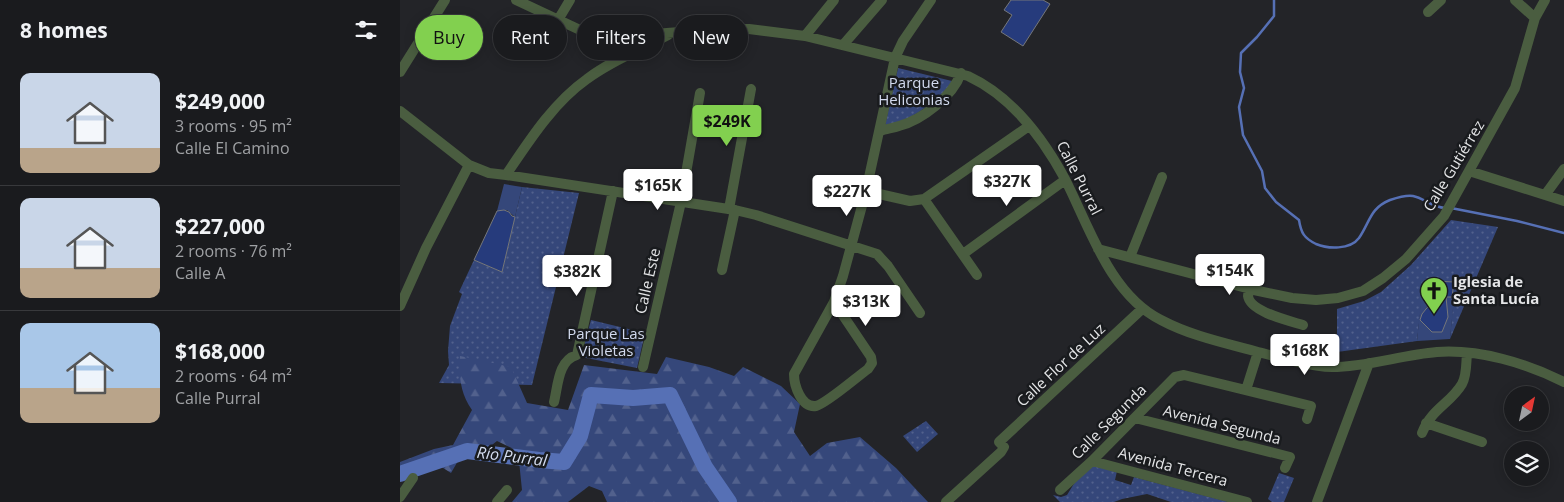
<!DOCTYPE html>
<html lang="en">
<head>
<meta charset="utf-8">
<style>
	:root { --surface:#1a1b1e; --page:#27282b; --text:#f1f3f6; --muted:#9fa1a4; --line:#38393c; --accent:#82d04f }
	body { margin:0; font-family:"Open Sans",sans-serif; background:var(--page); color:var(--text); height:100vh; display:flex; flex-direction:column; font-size:19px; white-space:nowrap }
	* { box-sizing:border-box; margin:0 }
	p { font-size:16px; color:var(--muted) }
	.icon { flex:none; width:28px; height:28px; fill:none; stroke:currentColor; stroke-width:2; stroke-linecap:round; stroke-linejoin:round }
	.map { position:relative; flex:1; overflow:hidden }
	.details { display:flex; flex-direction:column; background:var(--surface); width:400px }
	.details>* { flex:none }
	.banner { position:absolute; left:15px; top:15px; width:475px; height:45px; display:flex; gap:10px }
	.needle { width:32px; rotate:33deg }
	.tools { position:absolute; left:1104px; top:386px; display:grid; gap:10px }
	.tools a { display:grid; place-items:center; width:45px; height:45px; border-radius:50%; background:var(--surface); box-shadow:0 2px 12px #0003,0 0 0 1px var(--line); font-size:25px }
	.price { position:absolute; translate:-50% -42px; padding:0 11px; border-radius:5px; background:#fff; color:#222; font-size:16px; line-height:32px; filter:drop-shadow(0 1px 2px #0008) }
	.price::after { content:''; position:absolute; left:50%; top:30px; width:15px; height:11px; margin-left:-8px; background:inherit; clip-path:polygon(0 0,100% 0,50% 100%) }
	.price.current { background:var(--accent); color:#111 }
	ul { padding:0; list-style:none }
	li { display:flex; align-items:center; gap:15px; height:125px; padding:0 20px }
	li+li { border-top:1px solid var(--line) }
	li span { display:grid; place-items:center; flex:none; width:140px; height:100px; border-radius:10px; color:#555 }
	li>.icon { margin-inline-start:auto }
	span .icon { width:60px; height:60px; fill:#fffc; stroke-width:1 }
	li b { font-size:21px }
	h2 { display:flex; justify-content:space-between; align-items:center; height:60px; padding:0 20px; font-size:21px }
	.tag { padding:0 18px; border-radius:22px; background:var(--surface); box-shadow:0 2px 12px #0003,0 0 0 1px var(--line); font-size:18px; line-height:45px }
	.tag.current { background:var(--accent); color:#111 }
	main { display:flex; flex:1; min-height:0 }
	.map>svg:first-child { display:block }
</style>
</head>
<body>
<main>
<section class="details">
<h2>8 homes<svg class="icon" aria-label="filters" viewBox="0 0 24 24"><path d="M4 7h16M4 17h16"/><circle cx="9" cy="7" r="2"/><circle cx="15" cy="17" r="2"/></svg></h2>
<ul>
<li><span style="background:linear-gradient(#c9d6e8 75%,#b9a48a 0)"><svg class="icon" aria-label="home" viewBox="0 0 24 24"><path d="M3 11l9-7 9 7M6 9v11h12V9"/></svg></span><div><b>$249,000</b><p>3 rooms · 95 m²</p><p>Calle El Camino</p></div></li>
<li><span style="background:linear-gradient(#c9d6e8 70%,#b9a48a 0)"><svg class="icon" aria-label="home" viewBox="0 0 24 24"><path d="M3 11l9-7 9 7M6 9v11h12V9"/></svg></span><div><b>$227,000</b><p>2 rooms · 76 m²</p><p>Calle A</p></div></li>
<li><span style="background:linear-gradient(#a9c7e8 65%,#b9a48a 0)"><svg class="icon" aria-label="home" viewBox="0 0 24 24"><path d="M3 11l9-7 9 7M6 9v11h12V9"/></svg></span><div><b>$168,000</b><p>2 rooms · 64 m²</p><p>Calle Purral</p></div></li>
</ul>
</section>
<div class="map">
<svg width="1164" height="502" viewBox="0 0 1164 502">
	<defs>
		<pattern id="grass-dots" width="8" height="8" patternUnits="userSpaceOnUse" patternTransform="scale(1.25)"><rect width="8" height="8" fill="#35477a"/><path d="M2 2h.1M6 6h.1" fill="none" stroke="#52618d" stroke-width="1.8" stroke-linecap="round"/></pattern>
		<pattern id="forest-firs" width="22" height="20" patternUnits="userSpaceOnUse" patternTransform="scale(1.25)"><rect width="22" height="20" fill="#35477a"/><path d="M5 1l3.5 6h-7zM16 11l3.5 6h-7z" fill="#52618d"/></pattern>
	</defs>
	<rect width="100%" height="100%" fill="#232428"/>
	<!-- grass -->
	<path fill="url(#grass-dots)" d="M498,68L552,81L547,92L519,112L499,124L485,125Z
		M122,187L179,193L132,385L39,383L49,365L48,351L50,326L62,294L59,292L74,260L102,272Z
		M1051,220L1098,227L1050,339L1055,280L1024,278L1017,341L937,352V309L964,301L981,292L1011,265Z
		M191,320L245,333L237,368L181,357Z
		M526,421L538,434L517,452L503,436Z
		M692,466L717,471L715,480L731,485L734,477L829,502H771L747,494L722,499L714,502H660L653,495L661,497L667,495L675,482Z
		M879,473L894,478L884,502H872L868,499Z"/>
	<!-- forest -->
	<path fill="url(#forest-firs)" d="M60,356L111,367L127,403L168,410L184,365L257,374L266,357L309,367L334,376L343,367L381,386L400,404L394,432L410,456L427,443L460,437L496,468L528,502H207L202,491L189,486L168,502H112L122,490L118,451L97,441L88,448L62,454L51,473L29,459L0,477V462L34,449L53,445L72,410C60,393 59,376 60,356Z"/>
	<!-- garden -->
	<path fill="#35477a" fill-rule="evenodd" d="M104,184L122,187L115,217L107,210L100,212L97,211Z
		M1023,278L1056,279L1050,339L1017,341ZM1030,301L1047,317L1042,332H1032L1020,320Z"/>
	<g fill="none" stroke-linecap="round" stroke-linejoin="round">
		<!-- stream -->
		<path stroke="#5670b5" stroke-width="2.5" d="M874,0V16L857,37L841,53L840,72L844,88L839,107L843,135L862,171L865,188L876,202L899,220C901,233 904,238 916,244C928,249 950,250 959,238C970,222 970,208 990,200C996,198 1007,195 1013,196C1024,198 1031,207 1045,208
			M1051,208L1117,221L1164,233"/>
		<!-- river -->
		<path stroke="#5670b5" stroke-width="16" d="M0,474L67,451L139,460L164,462L180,436L191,395L233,398L270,395L305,467L329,502"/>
	</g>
	<!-- building -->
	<path fill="#263b7c" stroke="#75777b" d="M611,0H643L650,4L623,46L601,32L612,15L604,10Z
		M104,210L109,212L112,216L115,217L102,272L74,260L97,211Z
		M1033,281L1054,282L1052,297H1046L1048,317L1042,332H1032L1020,320L1022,314L1030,304V301H1032Z"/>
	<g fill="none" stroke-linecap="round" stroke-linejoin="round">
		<!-- minor -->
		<path stroke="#4a5d40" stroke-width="10" d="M116,0L180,30L197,34L228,36L319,29H349L405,36L568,76C611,96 643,138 665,179C689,226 710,295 761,320C791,336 825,343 858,352C882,358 907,366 932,367C967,367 1001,355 1037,352C1079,349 1126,363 1164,382
			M1115,0L1135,18
			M1028,12L1041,0
			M158,20L170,0
			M405,36L434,0
			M443,45L482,0
			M0,72L45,0
			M0,111L69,165L89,173L106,175C129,141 153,103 187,79C211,61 241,49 268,35
			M480,131C486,129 493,128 499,126C522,120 553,96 561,73
			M1069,171L1164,201
			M106,175L335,210L356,215L477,254L488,266L520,313
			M466,191L510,201L524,199L629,126
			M1145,195L1164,169
			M524,199L577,275
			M329,209L351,89
			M698,249L854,290L892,298L916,300L938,298L963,291L983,278L1006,259L1044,216L1115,88L1135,18L1145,0
			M563,254L665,180
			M730,257L762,177
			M322,270L335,210
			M850,288C849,290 848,295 848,296C850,312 890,321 903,325
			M434,302L471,357L472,363L468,369C458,376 426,404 416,406C401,408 394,385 394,374L434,302L443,276L466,191L495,58L503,41L531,0
			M0,306L26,248L69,165
			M243,367L281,202L300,93
			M846,390L858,352
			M154,402C158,386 158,360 177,355L213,191
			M735,418L890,457L885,468
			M1026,423L1082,442
			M1022,433C1031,409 1051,403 1062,384C1067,375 1066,363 1067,353
			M692,461L847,502
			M660,490L692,461L775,377L784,375L911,406L907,419
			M0,497L13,478
			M97,502L107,490
			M546,502L601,452L604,447L599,442L742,309
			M917,502L969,363"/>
	</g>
	<!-- icons -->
	<defs>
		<symbol id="church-pin" viewBox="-11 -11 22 30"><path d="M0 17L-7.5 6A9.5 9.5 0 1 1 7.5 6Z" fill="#82d04f" stroke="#191b1e"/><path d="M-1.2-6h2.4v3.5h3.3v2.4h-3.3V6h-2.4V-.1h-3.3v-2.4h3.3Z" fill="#111"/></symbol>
	</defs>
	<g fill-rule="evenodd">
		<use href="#church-pin" x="1018" y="275" width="32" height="43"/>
	</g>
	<g text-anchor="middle" stroke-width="5" stroke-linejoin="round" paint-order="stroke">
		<!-- park labels -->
		<g font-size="15" fill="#d2daee" stroke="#191b1e">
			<text x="514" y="88">Parque<tspan x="514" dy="17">Heliconias</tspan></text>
			<text x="206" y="339">Parque Las<tspan x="206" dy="17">Violetas</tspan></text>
		</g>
		<!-- street labels -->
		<g font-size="15" fill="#e4e5e7" stroke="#191b1e">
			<text transform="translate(1054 166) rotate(-59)" y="5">Calle Gutiérrez</text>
			<text transform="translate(679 178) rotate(63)" y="5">Calle Purral</text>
			<text transform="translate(248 281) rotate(-77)" y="5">Calle Este</text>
			<text transform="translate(661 365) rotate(-43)" y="5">Calle Flor de Luz</text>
			<text transform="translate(709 422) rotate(-45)" y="5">Calle Segunda</text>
			<text transform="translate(822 425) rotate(14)" y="5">Avenida Segunda</text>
			<text transform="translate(773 467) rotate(15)" y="5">Avenida Tercera</text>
		</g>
		<!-- poi labels -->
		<g font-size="15" font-weight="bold" fill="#e4e5e7" stroke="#191b1e" text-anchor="start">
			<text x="1053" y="287">Iglesia de<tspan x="1053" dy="17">Santa Lucía</tspan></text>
		</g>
		<!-- water labels -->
		<g font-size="16" font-style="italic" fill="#d3dcef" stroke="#191b1e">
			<text transform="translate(112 456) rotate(7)" y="6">Río Purral</text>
		</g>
	</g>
</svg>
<div class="tools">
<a><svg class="needle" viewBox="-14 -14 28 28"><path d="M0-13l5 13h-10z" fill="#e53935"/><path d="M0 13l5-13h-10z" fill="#9fa1a4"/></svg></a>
<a><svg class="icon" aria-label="layers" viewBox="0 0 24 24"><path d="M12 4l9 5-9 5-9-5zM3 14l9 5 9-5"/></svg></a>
</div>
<b class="price current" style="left:327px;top:147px">$249K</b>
<b class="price" style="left:607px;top:207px">$327K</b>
<b class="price" style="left:258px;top:211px">$165K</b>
<b class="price" style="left:447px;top:217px">$227K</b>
<b class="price" style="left:830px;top:296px">$154K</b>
<b class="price" style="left:177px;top:297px">$382K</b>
<b class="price" style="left:466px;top:327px">$313K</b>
<b class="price" style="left:905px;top:376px">$168K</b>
<div class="banner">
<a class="tag current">Buy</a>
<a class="tag">Rent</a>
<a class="tag">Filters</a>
<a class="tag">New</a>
</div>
</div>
</main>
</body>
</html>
